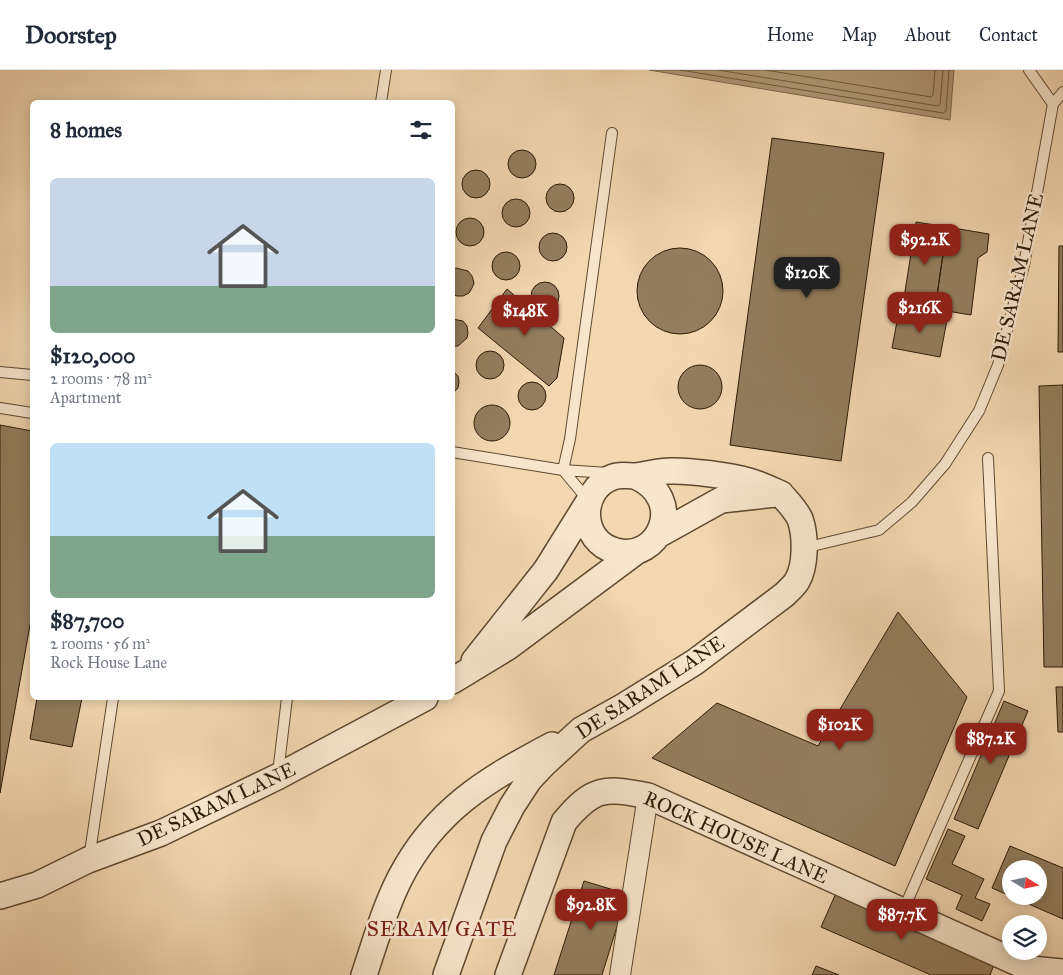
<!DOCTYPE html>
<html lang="en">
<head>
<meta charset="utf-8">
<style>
	:root { --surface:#fff; --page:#f2f2f3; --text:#1f2937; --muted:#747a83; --line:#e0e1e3; --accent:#8f2418 }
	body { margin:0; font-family:"IM FELL Great Primer",serif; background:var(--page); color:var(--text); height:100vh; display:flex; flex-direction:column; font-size:19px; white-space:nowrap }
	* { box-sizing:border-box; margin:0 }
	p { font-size:16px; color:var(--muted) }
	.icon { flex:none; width:28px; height:28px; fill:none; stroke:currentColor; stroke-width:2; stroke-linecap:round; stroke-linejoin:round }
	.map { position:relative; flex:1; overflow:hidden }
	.panel { position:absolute; left:30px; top:30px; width:425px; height:600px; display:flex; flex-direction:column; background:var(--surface); border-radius:8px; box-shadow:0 2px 12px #0003 }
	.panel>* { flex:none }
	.needle { width:32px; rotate:100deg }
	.controls { position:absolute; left:1002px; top:790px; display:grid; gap:10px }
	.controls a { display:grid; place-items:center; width:45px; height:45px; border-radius:50%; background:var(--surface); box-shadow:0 2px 12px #0003; font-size:25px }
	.price { position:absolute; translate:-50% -42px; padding:0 11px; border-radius:10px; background:var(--accent); color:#fff; font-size:16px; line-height:32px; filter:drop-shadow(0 1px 2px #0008) }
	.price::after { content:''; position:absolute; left:50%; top:30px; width:15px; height:11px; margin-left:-8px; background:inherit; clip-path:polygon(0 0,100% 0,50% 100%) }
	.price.on { background:#222; color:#fff }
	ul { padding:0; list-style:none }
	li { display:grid; align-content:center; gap:10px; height:265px; padding:0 20px }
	li span { display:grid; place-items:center; height:155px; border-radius:8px; color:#555 }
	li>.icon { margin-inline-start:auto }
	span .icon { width:90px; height:90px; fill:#fffc; stroke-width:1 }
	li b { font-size:21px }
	h2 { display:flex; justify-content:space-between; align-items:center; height:60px; padding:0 20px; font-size:21px }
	header { display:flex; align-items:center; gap:30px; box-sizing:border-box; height:70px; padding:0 25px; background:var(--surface); border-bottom:1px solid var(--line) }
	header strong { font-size:24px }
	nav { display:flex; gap:28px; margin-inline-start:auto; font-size:18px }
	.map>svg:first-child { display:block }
</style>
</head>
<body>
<header>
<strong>Doorstep</strong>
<nav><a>Home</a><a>Map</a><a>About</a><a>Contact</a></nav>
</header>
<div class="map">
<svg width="1063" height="905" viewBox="0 0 1063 905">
	<rect width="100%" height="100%" fill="#f2d7b0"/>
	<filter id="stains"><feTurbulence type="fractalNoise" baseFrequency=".004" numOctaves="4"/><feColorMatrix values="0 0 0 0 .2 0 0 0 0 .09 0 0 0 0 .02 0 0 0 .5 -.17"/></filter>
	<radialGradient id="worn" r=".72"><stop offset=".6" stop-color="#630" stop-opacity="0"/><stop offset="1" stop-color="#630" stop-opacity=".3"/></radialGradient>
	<!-- water -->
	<path fill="#af9776" stroke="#7b6549" d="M649,0H954L950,50Z"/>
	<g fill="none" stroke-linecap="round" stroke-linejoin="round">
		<!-- shore -->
		<path stroke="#6e593e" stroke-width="1" d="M680,0L943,43L946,41L949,0
			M718,0L938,36L940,34L943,0
			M765,0L931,27L933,25L935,0"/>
	</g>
	<!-- building -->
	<path fill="#937d5e" stroke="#2d1b05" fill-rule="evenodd" d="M772,68L884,83L841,391L730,375Z
		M508 94a14 14 0 1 1 28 0a14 14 0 1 1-28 0Z
		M462 114a14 14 0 1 1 28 0a14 14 0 1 1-28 0Z
		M546 128a14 14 0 1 1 28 0a14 14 0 1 1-28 0Z
		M502 143a14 14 0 1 1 28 0a14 14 0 1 1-28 0Z
		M456 162a14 14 0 1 1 28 0a14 14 0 1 1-28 0Z
		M916,152L947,157L935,239L903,234Z
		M947,157L989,164L987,182L978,188L971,245L935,239Z
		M539 177a14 14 0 1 1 28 0a14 14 0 1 1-28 0Z
		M1059,176H1063V282H1058Z
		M637 221a43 43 0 1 1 86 0a43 43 0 1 1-86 0Z
		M492 196a14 14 0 1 1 28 0a14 14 0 1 1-28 0Z
		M456,198L468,201L472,206L474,213L472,218L469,223L463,226H457L452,224V200Z
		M531 226a14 14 0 1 1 28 0a14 14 0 1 1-28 0Z
		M507,219L564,268L557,308L549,316L478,258Z
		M899,241L947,250L940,287L892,278Z
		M452,249L463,251L467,256L468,263L467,268L458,276H452Z
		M476 295a14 14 0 1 1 28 0a14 14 0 1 1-28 0Z
		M678 317a22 22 0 1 1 44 0a22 22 0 1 1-44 0Z
		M452,300L458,306L459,312L458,318L452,324Z
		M518 326a14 14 0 1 1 28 0a14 14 0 1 1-28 0Z
		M1063,315V597H1044L1039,316Z
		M474 353a18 18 0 1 1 36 0a18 18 0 1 1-36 0Z
		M0,355L32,361V544L0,723Z
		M898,542L967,627L895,796L652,688L717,633L818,676Z
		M1056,617H1063V662H1058Z
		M37,628H82L72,677L30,669Z
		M1004,631L1028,641L978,759L954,749Z
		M948,759L965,766L952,794L984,809L975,828L990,834L982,851L956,839L962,825L926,809Z
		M1010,776L1063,798V849L992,818ZM1011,799H1039V826H1011Z
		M584,811L627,824L602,905H554Z
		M836,823L995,892L990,905H931L821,857Z
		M816,896L839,905H812Z"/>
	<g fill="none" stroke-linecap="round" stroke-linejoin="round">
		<defs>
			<path id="service" d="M1029,0L1053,34
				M381,32L386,0
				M0,302L32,305
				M0,338L32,343
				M452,382L563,400L608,403
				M563,400L570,369L612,63
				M563,400L588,430
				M804,478L879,460L912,432L945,394L979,341L998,295L1024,195L1053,34L1063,22
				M278,703L287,628
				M89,789L113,628
				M903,841L999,621L988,388"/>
			<path id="minor" d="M620,905L648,726"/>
			<path id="tertiary" d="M635,406C688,429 659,493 616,481C579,472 578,419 613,407C620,404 627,406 635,406C647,405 658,401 669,401C689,400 730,406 749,411C760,414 770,419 781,424
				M658,465L721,430L776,424
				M474,591L546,500L589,431
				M452,611L508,577L637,481
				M0,826L37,815L88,790L161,763L277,707L425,628
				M364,905C375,873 384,839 400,808C435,740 486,710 552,675
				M446,905L494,771L512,736L529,710L544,694L581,660L624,636L695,592L784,525C788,521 794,516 797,511C806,496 806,466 800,449C796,440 787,431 781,424
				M508,905L564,752C593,717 605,717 648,726L1031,899L1063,902"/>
		</defs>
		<!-- service casing -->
		<use href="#service" stroke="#5e4a30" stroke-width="12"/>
		<!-- minor casing -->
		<use href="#minor" stroke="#5e4a30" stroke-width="22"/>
		<!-- tertiary casing -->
		<use href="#tertiary" stroke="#5e4a30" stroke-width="28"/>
		<!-- service -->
		<use href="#service" stroke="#f7e5cc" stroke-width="10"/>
		<!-- minor -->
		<use href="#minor" stroke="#f7e5cc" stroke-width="20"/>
		<!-- tertiary -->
		<use href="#tertiary" stroke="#f7e5cc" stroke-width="25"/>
	</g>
	<g text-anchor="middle" stroke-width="5" stroke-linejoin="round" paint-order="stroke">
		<!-- street labels -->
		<g font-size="20" fill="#2d1b05" stroke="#f7e5cc">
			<text transform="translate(1017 207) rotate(-77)" y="7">DE SARAM LANE</text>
			<text transform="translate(650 617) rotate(-33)" y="7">DE SARAM LANE</text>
			<text transform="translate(216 734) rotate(-25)" y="7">DE SARAM LANE</text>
			<text transform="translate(736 767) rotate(24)" y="7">ROCK HOUSE LANE</text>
		</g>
		<!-- neighbourhood labels -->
		<g font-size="21" letter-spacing="1" fill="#7a1f14" stroke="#f7e5cc">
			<text x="442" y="866">SERAM GATE</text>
		</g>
	</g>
	<rect width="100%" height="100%" filter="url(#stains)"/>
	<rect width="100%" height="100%" fill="url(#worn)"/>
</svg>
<div class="controls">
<a><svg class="needle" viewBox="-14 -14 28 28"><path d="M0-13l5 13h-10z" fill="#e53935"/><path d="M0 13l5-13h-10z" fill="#747a83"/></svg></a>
<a><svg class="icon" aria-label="layers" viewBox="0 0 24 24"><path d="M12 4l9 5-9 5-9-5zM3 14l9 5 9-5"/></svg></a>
</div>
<b class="price" style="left:925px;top:196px">$92.2K</b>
<b class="price on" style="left:807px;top:229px">$120K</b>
<b class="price" style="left:920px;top:264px">$216K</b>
<b class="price" style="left:525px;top:267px">$148K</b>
<b class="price" style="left:840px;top:681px">$102K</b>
<b class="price" style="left:991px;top:695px">$87.2K</b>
<b class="price" style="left:591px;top:861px">$92.8K</b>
<b class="price" style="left:902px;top:871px">$87.7K</b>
<section class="panel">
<h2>8 homes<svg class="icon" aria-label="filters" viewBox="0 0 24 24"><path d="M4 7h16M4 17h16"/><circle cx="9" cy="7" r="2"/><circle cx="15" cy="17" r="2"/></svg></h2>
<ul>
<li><span style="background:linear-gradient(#c9d6e8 70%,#7fa58c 0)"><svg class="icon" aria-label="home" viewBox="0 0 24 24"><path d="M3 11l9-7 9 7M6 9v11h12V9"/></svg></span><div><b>$120,000</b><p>2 rooms · 78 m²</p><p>Apartment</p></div></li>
<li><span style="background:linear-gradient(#bfe0f5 60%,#7fa58c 0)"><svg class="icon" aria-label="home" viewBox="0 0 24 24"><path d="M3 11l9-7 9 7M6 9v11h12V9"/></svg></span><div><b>$87,700</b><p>2 rooms · 56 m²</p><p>Rock House Lane</p></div></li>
</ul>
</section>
</div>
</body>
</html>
